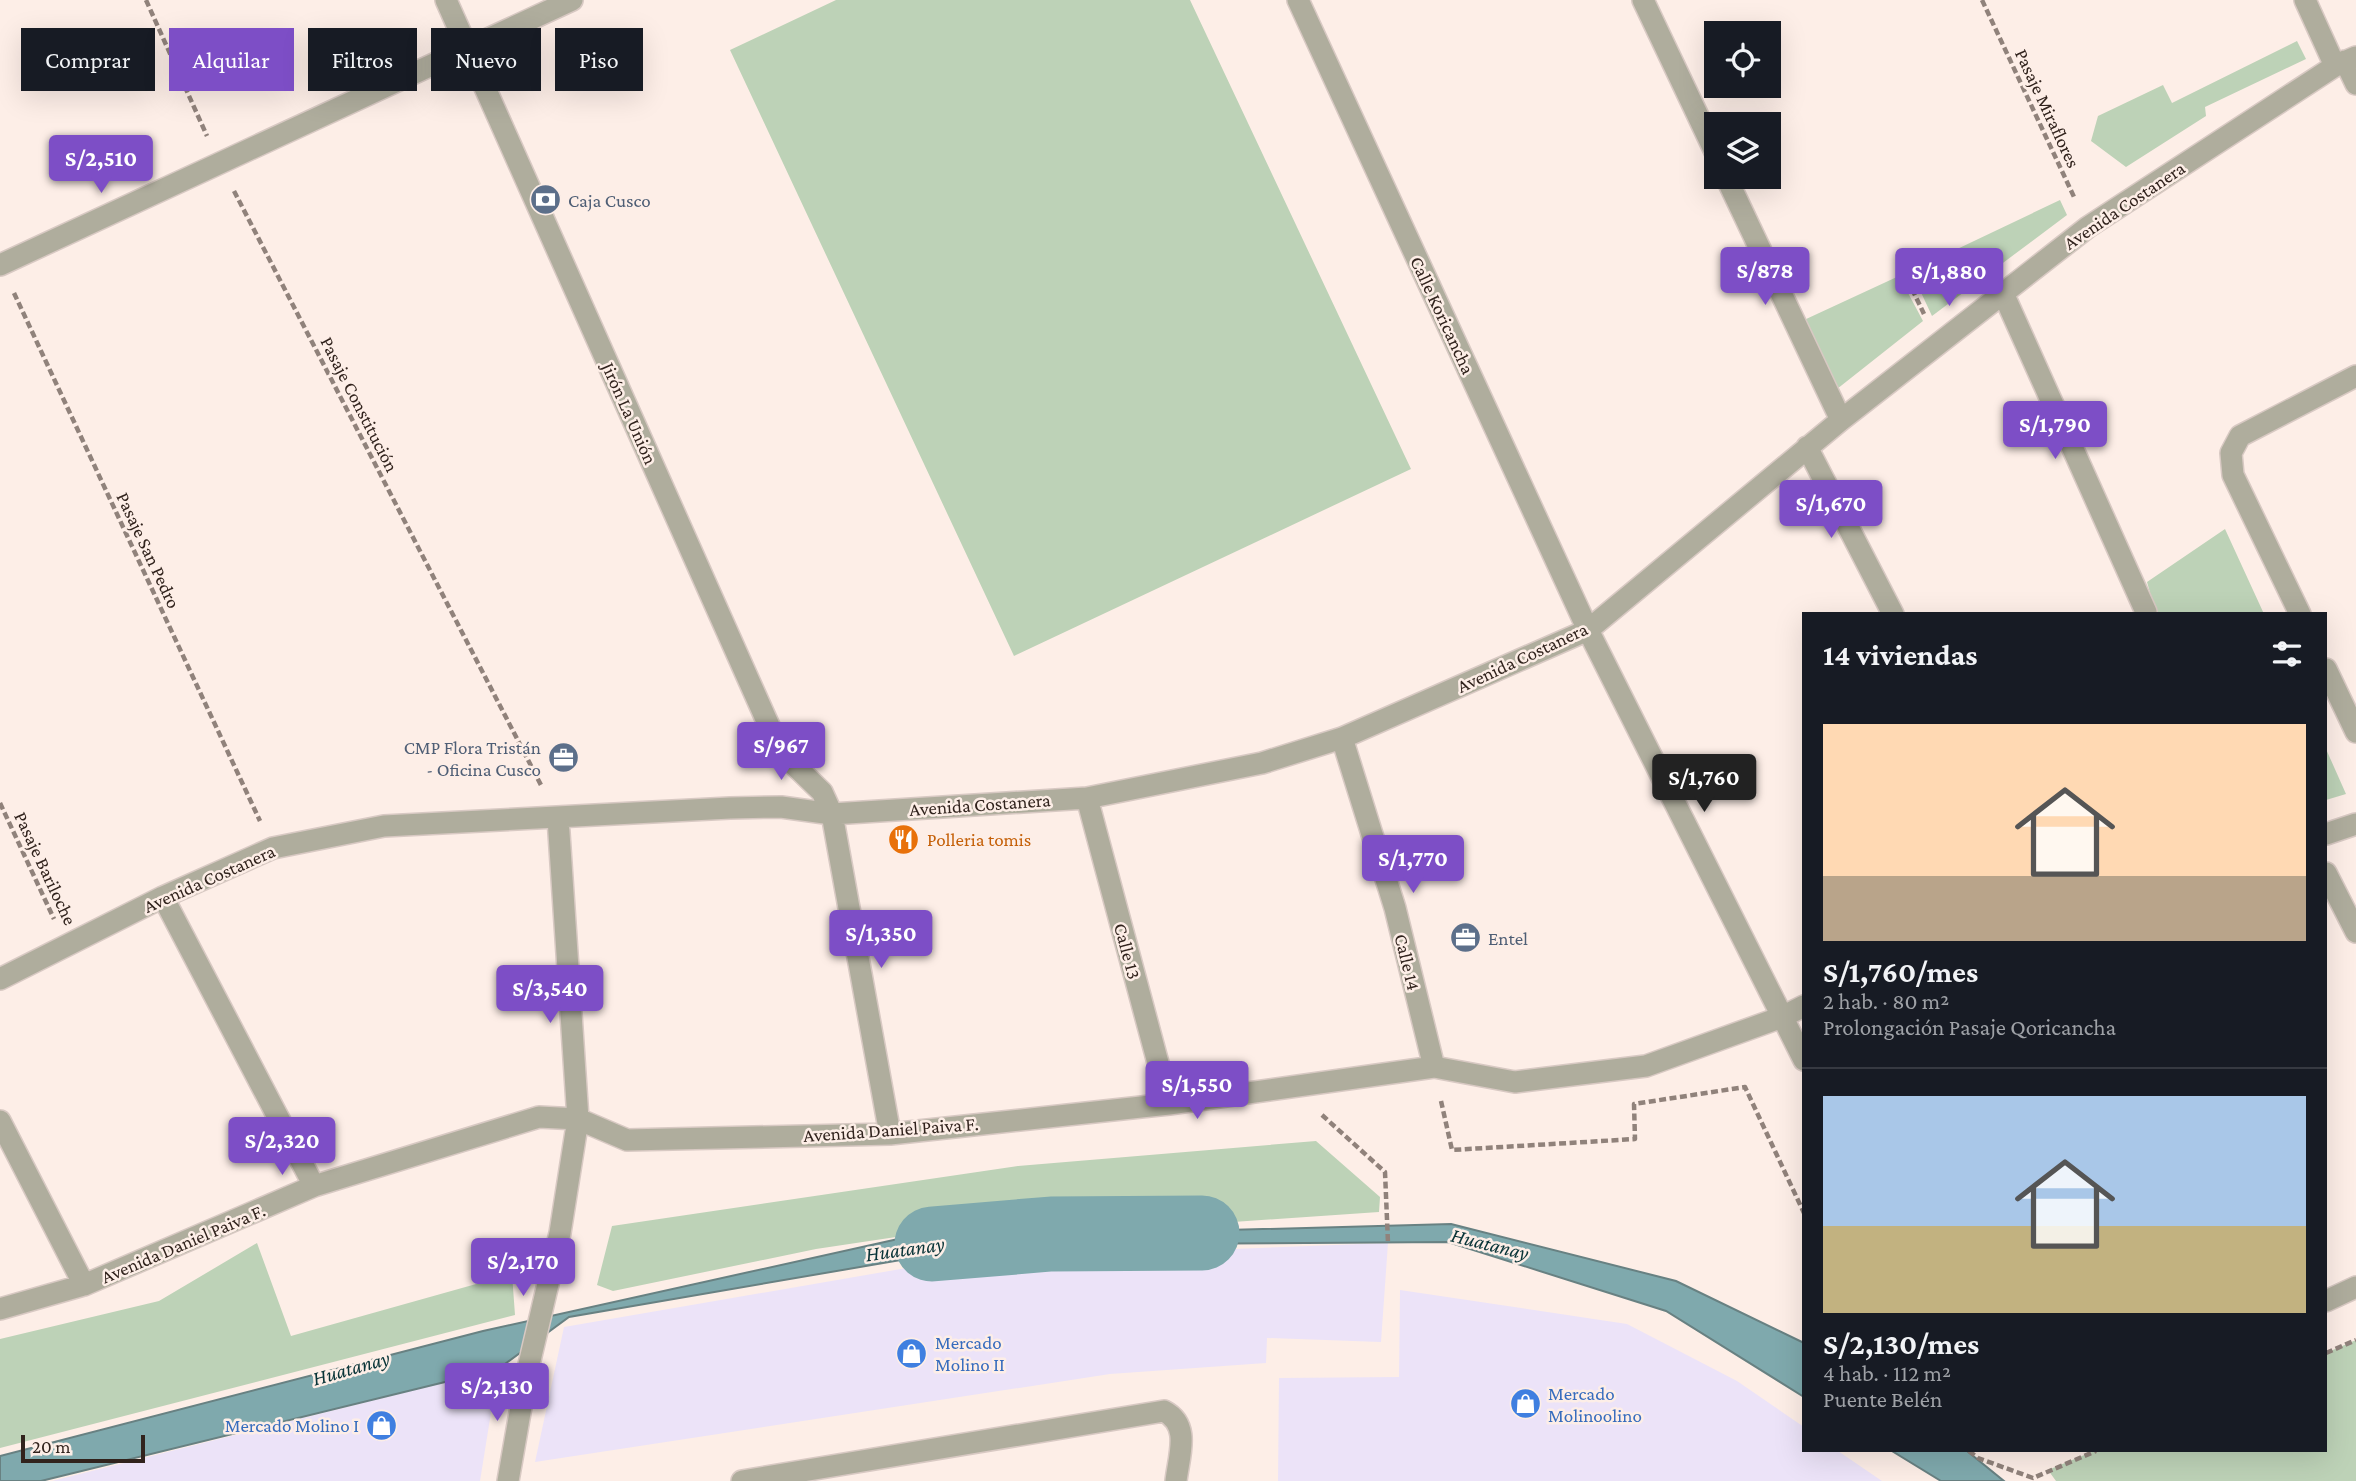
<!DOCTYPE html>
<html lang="es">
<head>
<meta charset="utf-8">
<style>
	:root { --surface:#171b24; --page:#242831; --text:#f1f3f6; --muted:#9ea1a6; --line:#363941; --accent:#7d4ec6 }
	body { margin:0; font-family:"Crimson Pro",serif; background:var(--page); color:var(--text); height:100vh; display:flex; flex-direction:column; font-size:26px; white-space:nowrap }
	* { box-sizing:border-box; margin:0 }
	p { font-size:23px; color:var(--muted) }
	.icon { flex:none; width:38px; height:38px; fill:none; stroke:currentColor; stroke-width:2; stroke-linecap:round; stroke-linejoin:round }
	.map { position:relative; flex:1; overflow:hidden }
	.sheet { position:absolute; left:1802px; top:612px; width:525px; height:840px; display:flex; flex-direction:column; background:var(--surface); border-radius:0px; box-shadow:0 7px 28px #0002 }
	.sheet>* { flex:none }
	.hud { position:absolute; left:21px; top:28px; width:665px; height:63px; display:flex; gap:14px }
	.tools { position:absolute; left:1704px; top:21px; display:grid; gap:14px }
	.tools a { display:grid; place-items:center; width:77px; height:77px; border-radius:0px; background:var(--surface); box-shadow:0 7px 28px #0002; font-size:35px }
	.scale { position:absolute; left:21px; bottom:18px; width:124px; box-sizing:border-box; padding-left:7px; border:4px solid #31231d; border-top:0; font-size:19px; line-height:24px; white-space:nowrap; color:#31231d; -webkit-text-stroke:5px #fdeee7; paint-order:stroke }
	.price { position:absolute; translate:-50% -60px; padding:0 16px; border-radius:7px; background:var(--accent); color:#fff; font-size:23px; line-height:46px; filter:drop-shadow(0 2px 4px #0008) }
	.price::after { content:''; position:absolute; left:50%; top:42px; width:21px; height:16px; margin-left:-10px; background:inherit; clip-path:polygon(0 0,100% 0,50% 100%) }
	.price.on { background:#222; color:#fff }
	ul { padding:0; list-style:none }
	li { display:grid; align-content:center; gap:14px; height:371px; padding:0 21px }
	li+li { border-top:2px solid var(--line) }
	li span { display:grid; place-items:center; height:217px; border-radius:0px; color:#555 }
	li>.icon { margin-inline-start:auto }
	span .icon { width:126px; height:126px; fill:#fffc; stroke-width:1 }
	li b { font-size:30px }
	h2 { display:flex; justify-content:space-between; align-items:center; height:84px; padding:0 21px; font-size:30px }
	.tag { padding:0 24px; border-radius:0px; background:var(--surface); box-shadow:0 7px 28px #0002; font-size:24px; line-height:63px }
	.tag.on { background:var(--accent); color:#fff }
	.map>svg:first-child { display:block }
</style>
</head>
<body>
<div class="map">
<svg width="2356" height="1481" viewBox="0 0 2356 1481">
	<rect width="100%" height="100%" fill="#fdeee7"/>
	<!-- commercial -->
	<path fill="#ece3f8" d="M1388,1243L1381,1342L1267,1338L1266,1363L1110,1374L535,1462L564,1327L953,1260Z
		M1400,1290L1627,1324L1737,1381L1804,1427V1451H1838L1882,1481H1278L1279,1378L1399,1377Z
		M498,1369L480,1481H52Z"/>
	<!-- green -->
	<path fill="#bdd2b7" d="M836,0H1190L1411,469L1014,656L730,50Z
		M2297,41L2306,59L2205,107L2206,116L2126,167L2091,141L2098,116L2163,85L2172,103Z
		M2060,200L2067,215L1932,316L1911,271Z
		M1899,276L1923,321L1837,389L1804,320Z
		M2225,529L2264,614H2156L2147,582Z
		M2326,749L2346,794L2326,800Z
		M1316,1141L1380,1197L1379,1212L1219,1223L1069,1221L956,1228L816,1249L613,1291L597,1285L612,1226L1018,1166Z
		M257,1243L291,1336L512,1274L515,1315L0,1448V1339L159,1301Z
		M2356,1340V1481H2056L2048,1470L2094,1451H2326V1353Z"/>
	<!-- water -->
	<path fill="#7fa9ad" stroke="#688182" stroke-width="2" d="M1451,1224L1676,1281L1804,1343V1397L1666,1311L1448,1242L988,1245L569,1317L498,1369L41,1481H0V1456L483,1331L898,1239Z
		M1892,1451H1967L2004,1481H1941Z"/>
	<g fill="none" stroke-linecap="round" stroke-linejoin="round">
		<!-- river -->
		<path stroke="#7fa9ad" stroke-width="75" d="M932,1244L1051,1234L1202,1233"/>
		<defs>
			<path id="minor" d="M446,0L770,728L791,762L822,792L832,814L890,1134
				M1298,0L1588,630L1804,1060
				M1643,0L1717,156
				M2305,0L2335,66
				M2345,61L2356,84
				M1726,177L1841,420
				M0,265L572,0
				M2003,293L2146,612
				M1807,447L1893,614
				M2300,614L2233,475L2231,453L2240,436L2356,376
				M2326,669L2356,732
				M1342,738L1395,908L1434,1067
				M1087,798L1169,1104
				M2326,834L2356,824
				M2326,873L2356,932
				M163,897L314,1186
				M0,979L163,897L273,848L384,826L730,808L781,807L832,814L1087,798L1262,763L1342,738L1588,630L1841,420L2088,227L2335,66L2356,57
				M0,1121L84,1285
				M2326,1301L2356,1287
				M0,1309L84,1285L314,1186L539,1117L578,1119L627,1140L890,1134L1169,1104L1434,1067L1515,1082L1646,1066L1782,1017L1804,1006
				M508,1481L527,1373L560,1233L578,1119L558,818
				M742,1481L1164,1411C1191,1425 1179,1455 1176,1481"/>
		</defs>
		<!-- minor casing -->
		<use href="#minor" stroke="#d8c9c3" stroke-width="24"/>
		<!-- path -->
		<path stroke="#90827b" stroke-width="4.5" stroke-dasharray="7 3.5" stroke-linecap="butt" d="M146,0L207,136
			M1982,0L2075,199
			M234,191L542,787
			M1903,270L1924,314
			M14,293L260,821
			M0,803L54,919
			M1441,1101L1452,1150L1635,1139L1634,1104L1745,1087L1804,1213
			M1322,1115L1385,1172L1388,1243
			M2326,1353L2356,1340
			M1969,1451L1978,1458L2033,1478L2096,1451"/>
		<!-- minor -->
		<use href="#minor" stroke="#afad9d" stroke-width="21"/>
	</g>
	<!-- icons -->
	<defs>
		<symbol id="bank-disc" viewBox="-11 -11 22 22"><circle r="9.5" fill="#5c6f8a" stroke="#fdeee7"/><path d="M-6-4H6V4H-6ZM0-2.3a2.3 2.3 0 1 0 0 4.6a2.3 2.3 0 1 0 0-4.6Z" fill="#fff"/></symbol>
		<symbol id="office-disc" viewBox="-11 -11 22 22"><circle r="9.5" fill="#5c6f8a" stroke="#fdeee7"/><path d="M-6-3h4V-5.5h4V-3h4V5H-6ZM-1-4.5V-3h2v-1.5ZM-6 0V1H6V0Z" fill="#fff"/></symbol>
		<symbol id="restaurant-disc" viewBox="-11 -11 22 22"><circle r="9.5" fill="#e8710a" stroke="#fdeee7"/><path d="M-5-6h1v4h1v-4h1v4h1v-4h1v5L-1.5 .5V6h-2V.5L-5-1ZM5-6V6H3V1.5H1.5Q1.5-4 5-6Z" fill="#fff"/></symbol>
		<symbol id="shop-disc" viewBox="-11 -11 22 22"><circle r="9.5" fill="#3f7fe0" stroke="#fdeee7"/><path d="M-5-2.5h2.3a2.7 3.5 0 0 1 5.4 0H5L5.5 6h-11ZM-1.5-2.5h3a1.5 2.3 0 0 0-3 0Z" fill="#fff"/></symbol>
	</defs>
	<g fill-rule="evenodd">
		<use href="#bank-disc" x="528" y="182" width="35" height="35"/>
		<use href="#office-disc" x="546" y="740" width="35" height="35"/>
		<use href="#restaurant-disc" x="886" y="822" width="35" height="35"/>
		<use href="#office-disc" x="1448" y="920" width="35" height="35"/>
		<use href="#shop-disc" x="894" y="1336" width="35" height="35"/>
		<use href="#shop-disc" x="1508" y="1386" width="35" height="35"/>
		<use href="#shop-disc" x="364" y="1408" width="35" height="35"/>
	</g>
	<g text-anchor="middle" stroke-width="5" stroke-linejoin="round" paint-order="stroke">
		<!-- street labels -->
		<g font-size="19" fill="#31231d" stroke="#fdeee7">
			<text transform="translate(2048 108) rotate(65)" y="7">Pasaje Miraflores</text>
			<text transform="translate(2124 205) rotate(-34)" y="7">Avenida Costanera</text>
			<text transform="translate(1443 315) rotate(65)" y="7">Calle Koricancha</text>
			<text transform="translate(360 404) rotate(63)" y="7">Pasaje Constitución</text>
			<text transform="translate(630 413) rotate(66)" y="7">Jirón La Unión</text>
			<text transform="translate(149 550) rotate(65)" y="7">Pasaje San Pedro</text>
			<text transform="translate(1522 657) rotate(-25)" y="7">Avenida Costanera</text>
			<text transform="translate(980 804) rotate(-4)" y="7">Avenida Costanera</text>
			<text transform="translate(46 868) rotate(65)" y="7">Pasaje Bariloche</text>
			<text transform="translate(209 878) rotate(-24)" y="7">Avenida Costanera</text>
			<text transform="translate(1128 951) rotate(75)" y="7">Calle 13</text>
			<text transform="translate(1408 962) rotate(76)" y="7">Calle 14</text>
			<text transform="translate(891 1129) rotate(-4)" y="7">Avenida Daniel Paiva F.</text>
			<text transform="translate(183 1243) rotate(-23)" y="7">Avenida Daniel Paiva F.</text>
		</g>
		<!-- service labels -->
		<g font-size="19" fill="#4e5e75" stroke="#fdeee7" text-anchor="start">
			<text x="568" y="207">Caja Cusco</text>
			<text x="541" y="754" text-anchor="end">CMP Flora Tristán<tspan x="541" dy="22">- Oficina Cusco</tspan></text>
			<text x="1488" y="945">Entel</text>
		</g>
		<!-- food labels -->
		<g font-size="19" fill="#c56008" stroke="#fdeee7" text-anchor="start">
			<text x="927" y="846">Polleria tomis</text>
		</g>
		<!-- shop labels -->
		<g font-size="19" fill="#366cbe" stroke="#fdeee7" text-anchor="start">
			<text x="935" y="1349">Mercado<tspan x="935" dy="22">Molino II</tspan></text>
			<text x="1548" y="1400">Mercado<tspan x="1548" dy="22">Molinoolino</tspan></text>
			<text x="359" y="1432" text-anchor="end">Mercado Molino I</text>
		</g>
		<!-- water labels -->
		<g font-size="21" font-style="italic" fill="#083337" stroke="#fdeee7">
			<text transform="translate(1490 1244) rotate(14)" y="7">Huatanay</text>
			<text transform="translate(905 1249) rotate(-8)" y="7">Huatanay</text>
			<text transform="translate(351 1368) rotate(-16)" y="7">Huatanay</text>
		</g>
	</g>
</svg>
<div class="tools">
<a><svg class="icon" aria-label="locate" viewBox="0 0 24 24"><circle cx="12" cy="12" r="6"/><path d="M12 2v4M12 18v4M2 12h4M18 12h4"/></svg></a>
<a><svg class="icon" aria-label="layers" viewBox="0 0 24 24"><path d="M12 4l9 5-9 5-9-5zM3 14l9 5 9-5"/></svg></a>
</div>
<div class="scale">20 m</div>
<b class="price" style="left:101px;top:195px">S/2,510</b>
<b class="price" style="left:1765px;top:307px">S/878</b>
<b class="price" style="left:1949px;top:308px">S/1,880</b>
<b class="price" style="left:2055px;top:461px">S/1,790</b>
<b class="price" style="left:1831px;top:540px">S/1,670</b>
<b class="price" style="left:781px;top:782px">S/967</b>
<b class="price on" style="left:1704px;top:814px">S/1,760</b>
<b class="price" style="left:1413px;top:895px">S/1,770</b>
<b class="price" style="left:881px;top:970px">S/1,350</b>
<b class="price" style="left:550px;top:1025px">S/3,540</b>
<b class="price" style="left:1197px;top:1121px">S/1,550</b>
<b class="price" style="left:282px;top:1177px">S/2,320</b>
<b class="price" style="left:523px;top:1298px">S/2,170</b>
<b class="price" style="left:497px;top:1423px">S/2,130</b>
<div class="hud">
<a class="tag">Comprar</a>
<a class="tag on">Alquilar</a>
<a class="tag">Filtros</a>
<a class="tag">Nuevo</a>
<a class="tag">Piso</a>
</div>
<section class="sheet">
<h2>14 viviendas<svg class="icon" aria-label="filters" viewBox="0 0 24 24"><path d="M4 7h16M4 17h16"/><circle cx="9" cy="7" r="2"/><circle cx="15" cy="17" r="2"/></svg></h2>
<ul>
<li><span style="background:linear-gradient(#ffd9b3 70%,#b9a48a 0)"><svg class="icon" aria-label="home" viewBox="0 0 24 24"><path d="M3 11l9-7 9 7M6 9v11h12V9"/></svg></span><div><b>S/1,760/mes</b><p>2 hab. · 80 m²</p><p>Prolongación Pasaje Qoricancha</p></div></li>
<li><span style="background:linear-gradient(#a9c7e8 60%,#c2b280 0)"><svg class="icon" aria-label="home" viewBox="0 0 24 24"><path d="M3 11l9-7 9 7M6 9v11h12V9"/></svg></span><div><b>S/2,130/mes</b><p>4 hab. · 112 m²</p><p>Puente Belén</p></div></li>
</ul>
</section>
</div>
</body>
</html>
